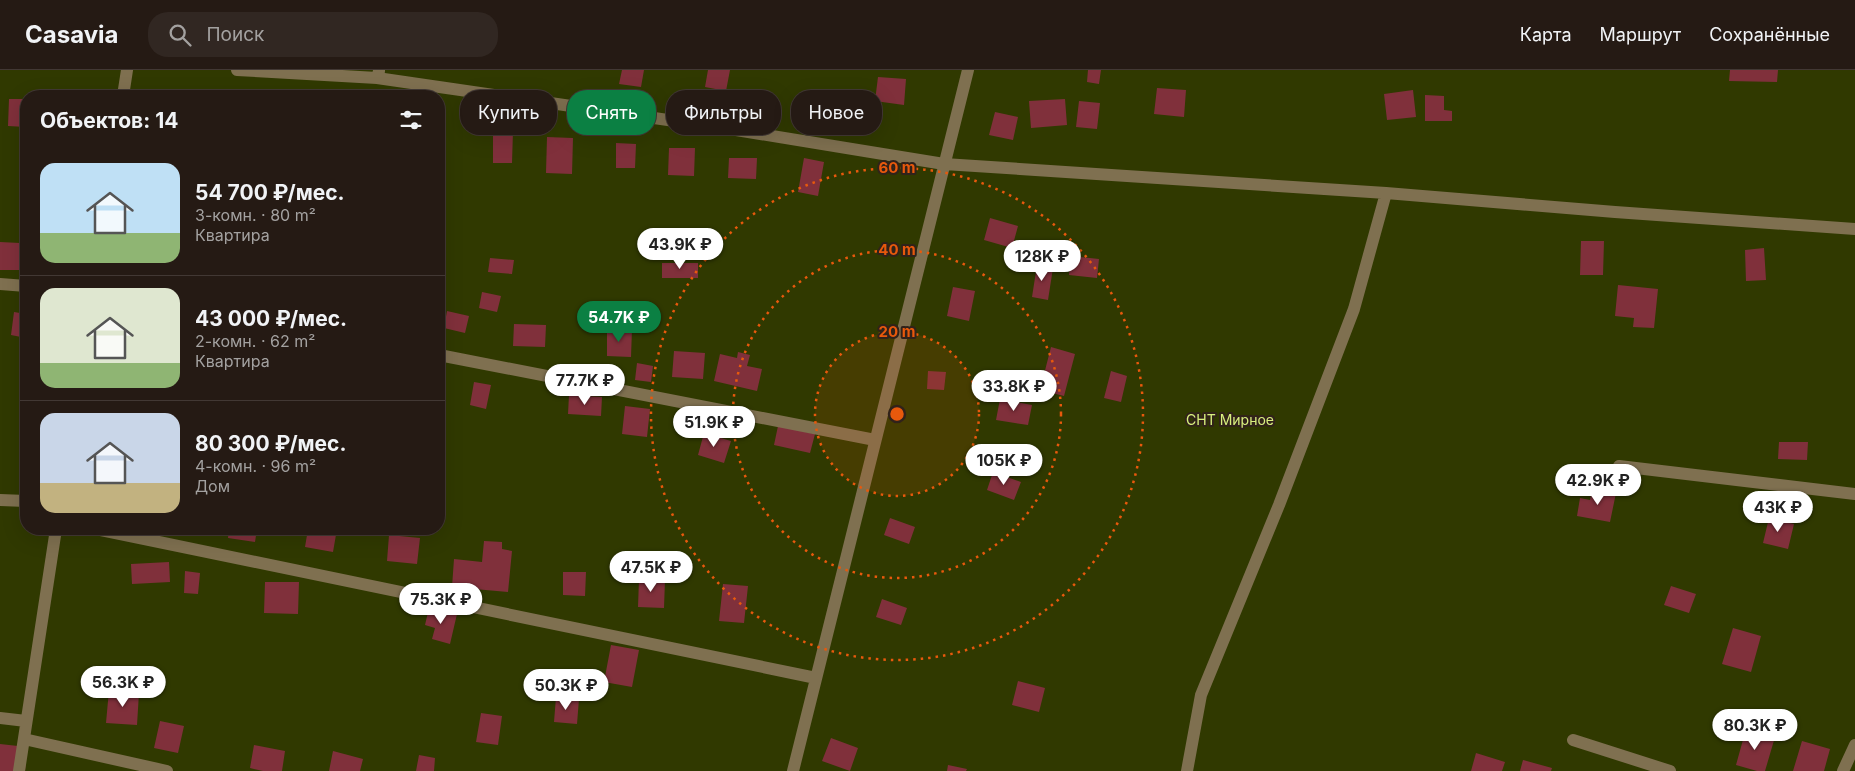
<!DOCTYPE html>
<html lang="ru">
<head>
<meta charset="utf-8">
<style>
	:root { --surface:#251a14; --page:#312722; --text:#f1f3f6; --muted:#a3a1a0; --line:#423834; --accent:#0b8043 }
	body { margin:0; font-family:Inter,sans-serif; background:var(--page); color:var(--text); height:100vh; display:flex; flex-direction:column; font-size:19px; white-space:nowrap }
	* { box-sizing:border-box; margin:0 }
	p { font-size:16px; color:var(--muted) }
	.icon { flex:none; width:28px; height:28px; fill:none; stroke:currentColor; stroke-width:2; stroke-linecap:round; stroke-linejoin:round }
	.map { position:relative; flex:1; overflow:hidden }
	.side { position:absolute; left:20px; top:20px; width:425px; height:445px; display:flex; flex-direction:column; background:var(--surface); border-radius:20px; box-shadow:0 5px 20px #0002,0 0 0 1px var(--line) }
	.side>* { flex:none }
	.hud { position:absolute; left:460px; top:20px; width:475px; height:45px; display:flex; gap:10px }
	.price { position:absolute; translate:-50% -42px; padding:0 11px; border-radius:18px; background:#fff; color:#222; font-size:16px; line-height:32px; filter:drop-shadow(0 1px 2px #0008) }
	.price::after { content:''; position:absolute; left:50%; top:30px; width:15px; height:11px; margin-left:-8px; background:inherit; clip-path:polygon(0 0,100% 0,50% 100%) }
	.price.on { background:var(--accent); color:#fff }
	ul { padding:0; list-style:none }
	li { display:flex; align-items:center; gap:15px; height:125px; padding:0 20px }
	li+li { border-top:1px solid var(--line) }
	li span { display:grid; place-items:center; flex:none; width:140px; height:100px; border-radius:15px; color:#555 }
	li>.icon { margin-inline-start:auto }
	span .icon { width:60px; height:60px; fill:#fffc; stroke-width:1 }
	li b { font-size:21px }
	h2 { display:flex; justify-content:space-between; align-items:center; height:60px; padding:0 20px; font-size:21px }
	.pill { padding:0 18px; border-radius:20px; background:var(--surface); box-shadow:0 5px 20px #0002,0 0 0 1px var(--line); font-size:18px; line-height:45px }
	.pill.on { background:var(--accent); color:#fff }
	header { display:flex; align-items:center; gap:30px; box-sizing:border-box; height:70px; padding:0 25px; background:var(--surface); border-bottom:1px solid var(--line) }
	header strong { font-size:24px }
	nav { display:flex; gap:28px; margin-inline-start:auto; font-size:18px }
	.search { width:350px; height:45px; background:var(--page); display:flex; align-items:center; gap:12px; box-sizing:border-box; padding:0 18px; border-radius:20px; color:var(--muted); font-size:19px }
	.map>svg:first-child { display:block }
</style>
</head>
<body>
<header>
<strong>Casavia</strong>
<div class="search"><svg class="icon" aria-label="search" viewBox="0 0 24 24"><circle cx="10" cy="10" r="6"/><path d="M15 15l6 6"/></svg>Поиск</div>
<nav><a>Карта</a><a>Маршрут</a><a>Сохранённые</a></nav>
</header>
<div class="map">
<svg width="1855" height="701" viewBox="0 0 1855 701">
	<rect width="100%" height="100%" fill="#31221a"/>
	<!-- green -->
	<path fill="#303900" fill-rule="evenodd" d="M0,0H1855V701H0ZM26,26H439V459H26Z"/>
	<!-- building -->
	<path fill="#80303b" d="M622,0H644L641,17L619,14Z
		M708,0H730L726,21L705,17Z
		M1088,0H1101L1099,14L1087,12Z
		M1730,0H1778L1777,12L1729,11Z
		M878,7L906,9L904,35L875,31Z
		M1157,18L1186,20L1184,47L1154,44Z
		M822,19L846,21L844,38L821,36Z
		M1413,20L1416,47L1387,50L1384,24Z
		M1425,25L1444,26V40L1452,41V51H1425Z
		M9,29H26V57L8,56Z
		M1065,29L1067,55L1031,58L1029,31Z
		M1079,31L1100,33L1097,59L1076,57Z
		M995,42L1018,47L1013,70L989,65Z
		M439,54H444L443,81H439Z
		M493,61H513L512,93H493Z
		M547,67L573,68L572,104L546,103Z
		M616,73L636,74L635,98H616Z
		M669,78H695L694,106L668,105Z
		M729,88H757L756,109L728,108Z
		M804,88L824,92L818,126L798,122Z
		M990,148L1018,156L1012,178L984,170Z
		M1581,171H1604L1603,205H1580Z
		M0,172L20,173L19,200H0Z
		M1764,178L1766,210L1746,211L1745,180Z
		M1071,186L1099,189L1097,208L1069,205Z
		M490,188L514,190L512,204L488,202Z
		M662,193H698V208H662Z
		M1037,195L1053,198L1048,230L1032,227Z
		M1618,215L1658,219L1654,258L1633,257L1634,248L1615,246Z
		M953,217L975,221L969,251L947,246Z
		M482,222L501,226L497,242L479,238Z
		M447,241L469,246L465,263L444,258Z
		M14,242L26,244V268L11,265Z
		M514,254L546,255L545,277L513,276Z
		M607,259H632L631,287L607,286Z
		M1051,277L1075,284L1064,326L1040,320Z
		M674,281L705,283L703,309L672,307Z
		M738,282L750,285L747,296L762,299L757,321L714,311L720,284L737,288Z
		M637,293L653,296L651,312L635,310Z
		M928,301L946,302L944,320L927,319Z
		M1111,301L1127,306L1121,332L1104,328Z
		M474,312L491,315L486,339L470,335Z
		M569,325L602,327L601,346L568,344Z
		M1000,329L1032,335L1028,355L996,350Z
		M625,336L650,339L647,367L622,364Z
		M778,356L815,364L810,383L774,375Z
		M704,363L731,371L724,393L698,385Z
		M1779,372H1808L1807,390L1778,389Z
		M993,402L1021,412L1014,430L987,420Z
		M1592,418L1616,423L1610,452L1577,446L1580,428L1590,430Z
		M890,448L915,457L909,474L884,465Z
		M1769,448L1794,454L1788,479L1763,473Z
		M229,459H257L255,472L228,468Z
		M308,459H337L333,482L305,477Z
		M389,465L420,468L417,494L387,491Z
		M484,471L502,472V479L512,481L508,522L452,517L454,489L482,492Z
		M169,492L170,512L132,514L131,494Z
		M185,501L200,503L198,524L184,523Z
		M563,502H586L585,526L563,525Z
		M639,509L665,510L664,538L638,537Z
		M265,512H299L298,544L264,543Z
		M723,514L748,516L744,553L719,551Z
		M1671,516L1696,524L1689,543L1664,535Z
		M882,529L907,538L901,555L876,547Z
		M429,538L457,544L450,574L432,569L435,558L425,555Z
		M1733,558L1761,566L1751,602L1722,594Z
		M611,575L639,580L632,617L604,612Z
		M1018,611L1045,618L1039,642L1012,635Z
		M109,620L139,623L137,655L106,653Z
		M556,627L579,629L577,654L554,652Z
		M481,643L502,646L498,675L476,672Z
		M160,651L184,656L178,683L154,678Z
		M1746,659L1775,667L1765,701H1757L1736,695Z
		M831,668L858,678L850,701L822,691Z
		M1802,671L1830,679L1824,701H1793Z
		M0,674L27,677L25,701H0Z
		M254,675L285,681L282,701H263L250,698Z
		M333,681L363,689L360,701H329Z
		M1476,683L1505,692L1502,701H1471Z
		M419,685L435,688L434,701H416Z
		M1523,690L1552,698L1551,701H1520Z
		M948,695L967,699L966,701H947Z"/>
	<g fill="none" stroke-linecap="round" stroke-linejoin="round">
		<!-- minor -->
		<path stroke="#7f7050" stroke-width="12" d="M237,0L377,8L379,1
			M377,8L730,59L944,94L1386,123L1615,142L1855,159
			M123,26L127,0
			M0,214L26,216
			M439,285L875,370
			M1619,396L1855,424
			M0,430L26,431
			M96,459L816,608
			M0,648L26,651
			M24,669L167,701
			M1573,670L1670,701
			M19,701L56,459
			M793,701L968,0
			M1187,701L1201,625L1279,435L1354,239L1386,123
			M1843,701L1855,675"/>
	</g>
	<!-- distance rings -->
	<circle cx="897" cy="344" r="82" fill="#e8590c" fill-opacity=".12"/>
	<g fill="none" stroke="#e8590c" stroke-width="2.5" stroke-dasharray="2.5 5">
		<circle cx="897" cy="344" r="82"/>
		<circle cx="897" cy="344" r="164"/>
		<circle cx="897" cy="344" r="246"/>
	</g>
	<g text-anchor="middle" stroke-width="4" stroke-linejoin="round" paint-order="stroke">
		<!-- park labels -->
		<g font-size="14" fill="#d8ef7e" stroke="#31221a">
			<text x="1230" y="355">СНТ Мирное</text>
		</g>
	</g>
	<circle cx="897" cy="344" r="8" fill="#e8590c" stroke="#31221a" stroke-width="2.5"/>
	<g font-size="15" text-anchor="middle" font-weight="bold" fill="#e8590c" stroke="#31221a" stroke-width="4" stroke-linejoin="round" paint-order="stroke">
		<text x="897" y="103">60 m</text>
		<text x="897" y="185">40 m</text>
		<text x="897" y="267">20 m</text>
	</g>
</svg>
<b class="price" style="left:680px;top:200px">43.9K ₽</b>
<b class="price" style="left:1042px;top:212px">128K ₽</b>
<b class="price on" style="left:619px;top:273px">54.7K ₽</b>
<b class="price" style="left:585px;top:336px">77.7K ₽</b>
<b class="price" style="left:1014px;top:342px">33.8K ₽</b>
<b class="price" style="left:714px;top:378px">51.9K ₽</b>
<b class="price" style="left:1004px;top:416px">105K ₽</b>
<b class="price" style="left:1598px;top:436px">42.9K ₽</b>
<b class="price" style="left:1778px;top:463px">43K ₽</b>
<b class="price" style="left:651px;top:523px">47.5K ₽</b>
<b class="price" style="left:441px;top:555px">75.3K ₽</b>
<b class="price" style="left:123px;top:638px">56.3K ₽</b>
<b class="price" style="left:566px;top:641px">50.3K ₽</b>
<b class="price" style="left:1755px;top:681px">80.3K ₽</b>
<div class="hud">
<a class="pill">Купить</a>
<a class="pill on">Снять</a>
<a class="pill">Фильтры</a>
<a class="pill">Новое</a>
</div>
<section class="side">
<h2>Объектов: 14<svg class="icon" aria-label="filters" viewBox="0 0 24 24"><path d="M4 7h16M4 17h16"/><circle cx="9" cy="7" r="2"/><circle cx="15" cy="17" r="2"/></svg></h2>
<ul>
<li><span style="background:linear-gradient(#bfe0f5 70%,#8fb573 0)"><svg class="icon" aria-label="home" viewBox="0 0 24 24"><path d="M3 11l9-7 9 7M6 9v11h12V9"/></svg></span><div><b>54 700 ₽/мес.</b><p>3-комн. · 80 m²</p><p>Квартира</p></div></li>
<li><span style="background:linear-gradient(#dfe7d0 75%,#8fb573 0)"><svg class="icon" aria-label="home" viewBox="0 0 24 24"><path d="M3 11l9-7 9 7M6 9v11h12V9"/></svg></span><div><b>43 000 ₽/мес.</b><p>2-комн. · 62 m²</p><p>Квартира</p></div></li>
<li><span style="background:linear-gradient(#c9d6e8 70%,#c2b280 0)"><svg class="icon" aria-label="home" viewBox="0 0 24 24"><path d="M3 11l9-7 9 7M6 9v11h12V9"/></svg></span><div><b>80 300 ₽/мес.</b><p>4-комн. · 96 m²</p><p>Дом</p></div></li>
</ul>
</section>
</div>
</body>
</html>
